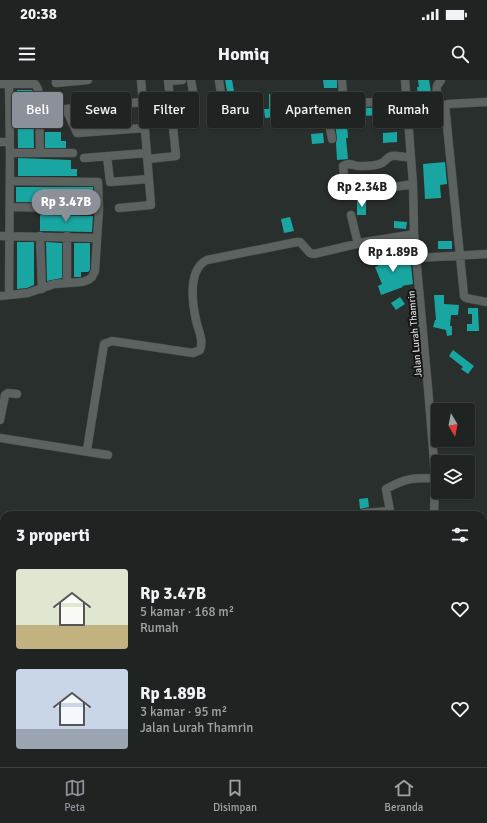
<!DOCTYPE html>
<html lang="id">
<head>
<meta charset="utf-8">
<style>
	:root { --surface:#1f2321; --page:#272b2a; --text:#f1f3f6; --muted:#a1a4a5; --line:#3c403f; --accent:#8c9099 }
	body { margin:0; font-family:Signika,sans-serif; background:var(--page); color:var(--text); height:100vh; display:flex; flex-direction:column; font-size:15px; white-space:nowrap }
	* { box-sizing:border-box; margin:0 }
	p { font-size:13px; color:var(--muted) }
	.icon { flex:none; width:22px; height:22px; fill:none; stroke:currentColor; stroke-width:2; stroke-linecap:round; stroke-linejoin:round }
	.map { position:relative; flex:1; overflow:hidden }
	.panel { position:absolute; left:0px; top:431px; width:487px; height:256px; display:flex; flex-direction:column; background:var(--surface); border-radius:12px 12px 0 0; box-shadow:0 1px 3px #0004,0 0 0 1px var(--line) }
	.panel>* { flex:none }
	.guide { position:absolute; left:12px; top:12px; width:463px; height:36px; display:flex; gap:8px }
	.needle { width:26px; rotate:170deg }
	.tools { position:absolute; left:431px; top:323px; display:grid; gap:8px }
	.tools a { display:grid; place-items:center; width:44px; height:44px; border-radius:4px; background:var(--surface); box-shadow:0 1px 3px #0004,0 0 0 1px var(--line); font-size:20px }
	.price { position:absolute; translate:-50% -34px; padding:0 9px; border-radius:14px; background:#fff; color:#222; font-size:13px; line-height:26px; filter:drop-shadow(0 1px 2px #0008) }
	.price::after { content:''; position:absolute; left:50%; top:24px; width:12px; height:9px; margin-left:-6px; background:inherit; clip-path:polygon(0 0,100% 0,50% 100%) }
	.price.current { background:var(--accent); color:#fff }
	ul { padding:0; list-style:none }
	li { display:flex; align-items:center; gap:12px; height:100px; padding:0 16px }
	li span { display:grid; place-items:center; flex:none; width:112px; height:80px; border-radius:4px; color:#555 }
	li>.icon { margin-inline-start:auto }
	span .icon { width:48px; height:48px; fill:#fffc; stroke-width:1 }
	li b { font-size:17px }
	h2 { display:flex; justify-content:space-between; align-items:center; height:48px; padding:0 16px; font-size:17px }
	.tag { padding:0 14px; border-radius:4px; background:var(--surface); box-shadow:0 1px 3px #0004,0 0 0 1px var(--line); font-size:14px; line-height:36px }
	.tag.current { background:var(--accent); color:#fff }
	.status { display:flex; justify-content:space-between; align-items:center; height:28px; padding:0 20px; background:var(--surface); direction:ltr }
	.status svg { height:11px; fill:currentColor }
	header { display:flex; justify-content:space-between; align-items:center; height:52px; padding:0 16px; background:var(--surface); font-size:18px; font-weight:700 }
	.tab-bar { display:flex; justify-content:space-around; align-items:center; height:56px; border-top:1px solid var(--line); background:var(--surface); font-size:11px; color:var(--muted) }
	.tab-bar a { display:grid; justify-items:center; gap:2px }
	.tab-bar .current { color:var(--accent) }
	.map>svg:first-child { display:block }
</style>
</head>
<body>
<div class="status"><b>20:38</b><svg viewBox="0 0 49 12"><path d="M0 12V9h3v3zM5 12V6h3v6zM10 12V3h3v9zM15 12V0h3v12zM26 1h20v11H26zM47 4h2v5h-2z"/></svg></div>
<header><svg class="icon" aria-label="menu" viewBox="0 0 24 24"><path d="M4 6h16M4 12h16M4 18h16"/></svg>Homiq<svg class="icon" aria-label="search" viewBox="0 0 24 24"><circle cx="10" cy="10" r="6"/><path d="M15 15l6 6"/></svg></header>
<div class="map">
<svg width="487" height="687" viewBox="0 0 487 687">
	<rect width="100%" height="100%" fill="#292f2c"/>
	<!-- building -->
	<path fill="#19a6a2" d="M225,0H232L237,27L230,28Z
		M323,0H337V8H324Z
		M418,0H429L431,12L426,13V23L415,24L414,17L418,16L417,7H419Z
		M17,10H32L33,11L34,68H18Z
		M269,14H291V25H278L279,37L265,38L264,29H269Z
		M398,27L399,34L362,36V28Z
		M350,35V42L347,43L348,58H346L348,79L337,80L336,63L337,58L334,36Z
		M45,52H61V61H66V68H45Z
		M397,52V62L383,63V53Z
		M323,53L324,63L312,64L311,54Z
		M18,78L71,80V89H77V96H18Z
		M445,82L447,104L440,105L441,118L425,119L423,84Z
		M16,107H93V123L16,122Z
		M357,121H366V135H357Z
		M40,135L93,136L92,152L40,151Z
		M290,137L294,151L284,153L281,139Z
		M394,141L407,142L406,149L394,148Z
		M438,161H452V169H438Z
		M17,162H34V205L27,208L17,209Z
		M46,162L62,163V198L47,201Z
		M74,163H90V190L88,192H81V197H74Z
		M384,170L387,183L410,176L413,204L402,206L403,207L381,215L378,206L382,204L375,187L378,186L374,172Z
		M434,215H444V224L459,225L458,235H451L450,246H452V255L447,256L446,250L433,247L435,240H436Z
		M400,217L405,224L396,230L391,223Z
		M468,228H478L479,251H467V244H472V234H468Z
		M453,270L474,286L468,294L461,289L463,287L449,276Z
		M368,418L369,427L360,429L359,419Z"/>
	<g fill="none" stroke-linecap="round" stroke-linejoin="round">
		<defs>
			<path id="minor" d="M9,0L10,73L9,215
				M56,0V3L88,0
				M191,0L193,12
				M219,0L223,29
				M342,0L343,17
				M405,0L413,104L414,154L428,308L433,369L435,398L434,435
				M169,1L182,0
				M0,4H35L38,9L39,15L40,73H10
				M143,22L66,29L77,53L145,48
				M445,25L464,216L466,218L487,222
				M435,28L437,6L441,0
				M408,33L435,28L448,24L487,22
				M332,59L329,42L327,19L337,17H351L354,23L406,21
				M0,62H10
				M40,73H73
				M107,76L110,102L149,99
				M84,78L147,73
				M148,79L176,76L168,0
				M344,95L343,86C350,81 354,87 361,86C367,86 377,86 382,83C387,80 387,77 392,76C399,75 404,78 411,77
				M376,110L413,104
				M10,127L99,129
				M119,128L151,125L141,0
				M351,135L358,164
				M0,156L96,158
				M40,156L42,209
				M67,156V202
				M394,174L397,167L408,163L409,155L413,154
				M417,178L487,174
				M0,216L28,213L54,204L82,202L88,200L92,197L95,191L99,129L98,102L10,101
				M0,340L5,315L8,313L17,314
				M0,358L108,375
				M87,370L104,264L112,261L193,273L200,270C204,260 198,250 196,240C192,222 188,189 207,180L297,162H300L310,173L314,174L365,162L409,155
				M362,435L364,433L390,431L386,409C406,398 412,398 435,398
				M483,447L487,458
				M483,558L487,557
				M483,606L487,605
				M224,683L226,687
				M429,683V687
				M173,687L174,683
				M185,687L190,686
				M463,687L480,685"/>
			<path id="major" d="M0,510L4,512
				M268,683L270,687"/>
		</defs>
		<!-- minor casing -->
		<use href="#minor" stroke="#494d4b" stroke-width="9"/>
		<!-- major casing -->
		<use href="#major" stroke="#494d4b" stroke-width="12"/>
		<!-- minor -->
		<use href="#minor" stroke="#5c625f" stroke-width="8"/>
		<!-- major -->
		<use href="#major" stroke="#6c8d67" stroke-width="11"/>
	</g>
	<g text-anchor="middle" stroke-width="4" stroke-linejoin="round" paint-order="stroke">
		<!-- street labels -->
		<g font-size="10" fill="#d5d9d7" stroke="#141615">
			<text transform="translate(414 254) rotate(-95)" y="4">Jalan Lurah Thamrin</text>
		</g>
	</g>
</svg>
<div class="tools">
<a><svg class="needle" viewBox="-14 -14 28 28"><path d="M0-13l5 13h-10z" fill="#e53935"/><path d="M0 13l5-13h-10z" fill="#a1a4a5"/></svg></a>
<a><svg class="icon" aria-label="layers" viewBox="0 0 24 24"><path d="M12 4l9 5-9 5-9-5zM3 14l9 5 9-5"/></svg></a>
</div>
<b class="price" style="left:362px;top:128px">Rp 2.34B</b>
<b class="price current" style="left:66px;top:143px">Rp 3.47B</b>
<b class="price" style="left:393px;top:193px">Rp 1.89B</b>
<div class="guide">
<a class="tag current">Beli</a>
<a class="tag">Sewa</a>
<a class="tag">Filter</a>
<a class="tag">Baru</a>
<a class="tag">Apartemen</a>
<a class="tag">Rumah</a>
</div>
<section class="panel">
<h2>3 properti<svg class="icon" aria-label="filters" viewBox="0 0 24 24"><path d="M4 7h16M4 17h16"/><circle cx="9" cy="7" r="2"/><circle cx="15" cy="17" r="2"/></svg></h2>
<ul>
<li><span style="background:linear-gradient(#dfe7d0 70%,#c2b280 0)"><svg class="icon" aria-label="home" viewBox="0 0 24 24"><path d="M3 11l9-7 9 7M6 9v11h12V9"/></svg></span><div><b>Rp 3.47B</b><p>5 kamar · 168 m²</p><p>Rumah</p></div><svg class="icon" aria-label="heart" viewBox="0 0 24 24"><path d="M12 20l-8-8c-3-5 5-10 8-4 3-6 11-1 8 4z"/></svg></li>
<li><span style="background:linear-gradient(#c9d6e8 75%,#9aa5b1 0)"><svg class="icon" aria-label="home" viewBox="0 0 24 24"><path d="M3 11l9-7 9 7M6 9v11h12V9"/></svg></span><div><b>Rp 1.89B</b><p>3 kamar · 95 m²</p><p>Jalan Lurah Thamrin</p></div><svg class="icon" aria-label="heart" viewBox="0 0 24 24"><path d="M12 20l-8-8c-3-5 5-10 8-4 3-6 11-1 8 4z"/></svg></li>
</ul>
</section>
</div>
<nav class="tab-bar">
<a class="current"><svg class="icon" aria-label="map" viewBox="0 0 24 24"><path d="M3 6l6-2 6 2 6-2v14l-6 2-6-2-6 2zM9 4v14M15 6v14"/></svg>Peta</a>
<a><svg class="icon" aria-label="saved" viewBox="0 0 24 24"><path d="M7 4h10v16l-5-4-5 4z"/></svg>Disimpan</a>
<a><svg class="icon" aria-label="home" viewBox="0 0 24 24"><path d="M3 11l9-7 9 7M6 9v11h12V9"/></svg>Beranda</a>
</nav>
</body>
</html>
